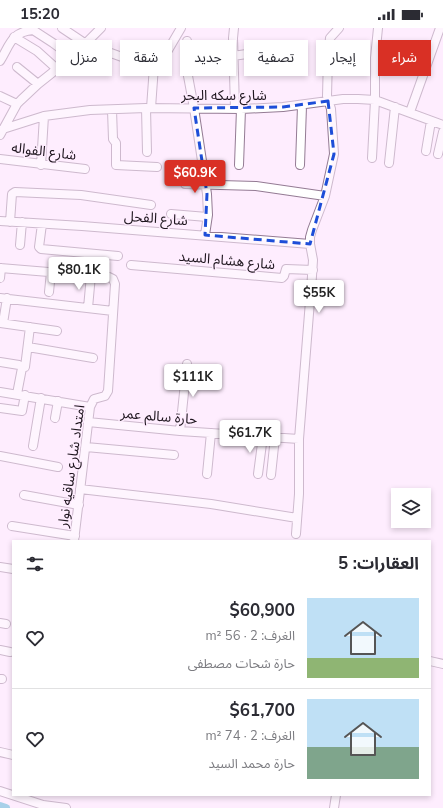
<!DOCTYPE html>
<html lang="ar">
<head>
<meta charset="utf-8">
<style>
	:root { --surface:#fff; --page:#f2f2f3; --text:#2b2b33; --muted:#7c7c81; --line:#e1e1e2; --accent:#d93025 }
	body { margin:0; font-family:"Nunito Sans","Noto Sans Arabic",sans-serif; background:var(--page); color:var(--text); direction:rtl; height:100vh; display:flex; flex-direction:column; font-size:15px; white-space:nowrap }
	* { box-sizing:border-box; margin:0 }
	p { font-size:13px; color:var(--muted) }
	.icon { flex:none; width:22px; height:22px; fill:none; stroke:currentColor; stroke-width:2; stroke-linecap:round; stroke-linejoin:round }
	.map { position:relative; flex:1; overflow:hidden; direction:ltr }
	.panel { position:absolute; left:12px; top:512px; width:419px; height:256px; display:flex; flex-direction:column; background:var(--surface); border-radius:0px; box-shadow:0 2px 6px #0003; direction:rtl }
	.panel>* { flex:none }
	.banner { position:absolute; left:12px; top:12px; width:419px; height:36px; direction:rtl; display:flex; gap:8px }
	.tools { position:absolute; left:391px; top:460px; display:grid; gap:8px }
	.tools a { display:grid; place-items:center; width:40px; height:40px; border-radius:0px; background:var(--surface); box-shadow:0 2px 6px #0003; font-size:20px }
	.price { position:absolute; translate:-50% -34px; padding:0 9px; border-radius:4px; background:#fff; color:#222; font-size:13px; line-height:26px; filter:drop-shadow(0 1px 2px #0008) }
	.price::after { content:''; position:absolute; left:50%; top:24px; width:12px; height:9px; margin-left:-6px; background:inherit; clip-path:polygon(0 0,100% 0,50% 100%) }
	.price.on { background:var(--accent); color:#fff }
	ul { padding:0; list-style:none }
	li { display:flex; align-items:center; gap:12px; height:100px; padding:0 12px }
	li+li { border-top:1px solid var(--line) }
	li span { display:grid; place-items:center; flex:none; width:112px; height:80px; border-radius:0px; color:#555 }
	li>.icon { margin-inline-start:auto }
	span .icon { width:48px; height:48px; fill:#fffc; stroke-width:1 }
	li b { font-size:17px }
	h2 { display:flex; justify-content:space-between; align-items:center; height:48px; padding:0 12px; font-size:17px }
	.pill { padding:0 14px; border-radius:0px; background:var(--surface); box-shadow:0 2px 6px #0003; font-size:14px; line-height:36px }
	.pill.on { background:var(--accent); color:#fff }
	.status { display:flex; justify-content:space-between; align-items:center; height:28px; padding:0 20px; background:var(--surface); direction:ltr }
	.status svg { height:11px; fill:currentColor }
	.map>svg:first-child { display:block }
</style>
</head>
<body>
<div class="status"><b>15:20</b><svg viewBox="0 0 49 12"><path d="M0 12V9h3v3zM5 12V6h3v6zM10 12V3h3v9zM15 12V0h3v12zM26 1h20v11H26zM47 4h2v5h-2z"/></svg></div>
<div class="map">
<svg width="443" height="780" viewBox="0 0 443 780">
	<rect width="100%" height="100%" fill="#feedfe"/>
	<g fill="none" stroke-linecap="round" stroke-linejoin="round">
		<!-- canal -->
		<path stroke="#40add0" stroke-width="8" d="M0,778L6,780"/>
		<defs>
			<path id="street" d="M62,0L86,16L133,33L154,38
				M234,0L233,10L235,81
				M14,9L37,23L57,41
				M187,13L185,32L194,80L207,166L208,187L205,207
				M233,28L301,18
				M0,33C10,17 11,4 33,2L53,15L72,29
				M17,39L38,56
				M0,68L17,76
				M146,80L147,124
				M151,80L154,38L164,29L181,0
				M112,82L113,111L116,115V137L157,139
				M410,84L440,0
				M3,101L44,88L90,82L146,80L241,81L283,79L343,71H358L375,72L443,97
				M0,107L17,76L21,72L38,56L72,29L101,0
				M426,123L431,93
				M438,126L443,104
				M372,130L375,72V30L378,0
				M0,131L85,141
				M389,135L395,79
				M41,137L44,88
				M239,137L241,81
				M300,137L302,78
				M185,156L256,158L325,168
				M171,186L207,189
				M0,193L82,198L310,216
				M10,194L12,166L15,164L81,167L151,177
				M42,196L39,219L41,221L118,228
				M20,217L22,194
				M131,237L282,250L284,248L286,241L313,242
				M0,240L109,249L113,251L115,256L108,363L105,368L94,371L90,379L74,513
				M0,250L1,240
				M49,264L51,244
				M0,270L113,283
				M88,280L91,247
				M0,295L57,303
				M3,295L7,270
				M28,319L93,330
				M0,334L19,337L22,340L17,366
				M25,339L30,299
				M0,364L90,379
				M0,380L22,383L25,367
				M55,390L58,373
				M88,394L180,403L299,411
				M180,403L187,336
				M33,418L41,370
				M86,419L174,427
				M0,428L58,439
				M207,446L211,405
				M258,446L263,408
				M271,447L275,409
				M80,461L211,476L297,490
				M24,467L79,477
				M12,498L75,508
				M296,506L299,466V411L312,248L313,232L310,216V209L312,202L325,168L334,126L331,81L327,68L328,29L330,10L339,0
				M0,539L13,541
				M0,595L6,596
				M0,622L10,624
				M430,633L443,636
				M0,651H2
				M0,724L13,727
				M0,763L43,777L66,780
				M334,780L336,767"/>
		</defs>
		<!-- street casing -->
		<use href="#street" stroke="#947b94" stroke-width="10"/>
		<!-- street -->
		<use href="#street" stroke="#fff" stroke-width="8"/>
	</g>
	<!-- marked area -->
	<path d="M0 0H443V780H0ZM328,73L334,126L310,216L205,207L207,166L194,80L283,79Z" fill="#feedfe" fill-opacity=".55" fill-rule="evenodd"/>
	<path fill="none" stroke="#1d4ed8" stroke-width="3" stroke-dasharray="8 5" stroke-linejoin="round" d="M328,73L334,126L310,216L205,207L207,166L194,80L283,79Z"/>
	<g text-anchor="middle" stroke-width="3" stroke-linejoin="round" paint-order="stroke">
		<!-- street labels -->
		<g font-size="14" fill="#1e151e" stroke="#feedfe">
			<text x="224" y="72">شارع سكه البحر</text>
			<text transform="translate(44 123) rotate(7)" y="5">شارع الفواله</text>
			<text transform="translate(156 190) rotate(4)" y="5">شارع الفحل</text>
			<text transform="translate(227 232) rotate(5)" y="5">شارع هشام السيد</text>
			<text transform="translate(159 388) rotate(5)" y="5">حارة سالم عمر</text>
			<text transform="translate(71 438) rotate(-82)" y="5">امتداد شارع ساقيه نوار</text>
		</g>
	</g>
</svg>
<div class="tools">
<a><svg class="icon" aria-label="layers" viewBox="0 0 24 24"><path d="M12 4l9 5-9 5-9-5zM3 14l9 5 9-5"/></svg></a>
</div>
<b class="price on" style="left:195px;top:166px">$60.9K</b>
<b class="price" style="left:79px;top:263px">$80.1K</b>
<b class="price" style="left:319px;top:286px">$55K</b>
<b class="price" style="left:193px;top:370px">$111K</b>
<b class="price" style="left:250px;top:426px">$61.7K</b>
<div class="banner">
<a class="pill on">شراء</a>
<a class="pill">إيجار</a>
<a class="pill">تصفية</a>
<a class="pill">جديد</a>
<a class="pill">شقة</a>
<a class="pill">منزل</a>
</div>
<section class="panel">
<h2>العقارات: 5<svg class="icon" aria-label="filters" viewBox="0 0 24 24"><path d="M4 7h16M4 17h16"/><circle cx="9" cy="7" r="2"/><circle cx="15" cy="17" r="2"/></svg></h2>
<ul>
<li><span style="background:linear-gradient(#bfe0f5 75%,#8fb573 0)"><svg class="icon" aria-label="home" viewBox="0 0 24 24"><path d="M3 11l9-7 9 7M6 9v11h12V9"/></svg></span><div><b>$60,900</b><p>الغرف: 2 · 56 m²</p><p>حارة شحات مصطفى</p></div><svg class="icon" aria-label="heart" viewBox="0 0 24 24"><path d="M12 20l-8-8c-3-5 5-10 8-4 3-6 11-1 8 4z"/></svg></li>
<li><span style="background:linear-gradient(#bfe0f5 60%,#7fa58c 0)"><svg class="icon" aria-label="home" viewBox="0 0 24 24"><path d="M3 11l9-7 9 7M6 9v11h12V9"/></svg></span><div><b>$61,700</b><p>الغرف: 2 · 74 m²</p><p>حارة محمد السيد</p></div><svg class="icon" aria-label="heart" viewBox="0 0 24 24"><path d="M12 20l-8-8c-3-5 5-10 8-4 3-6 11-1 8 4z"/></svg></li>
</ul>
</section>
</div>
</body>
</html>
